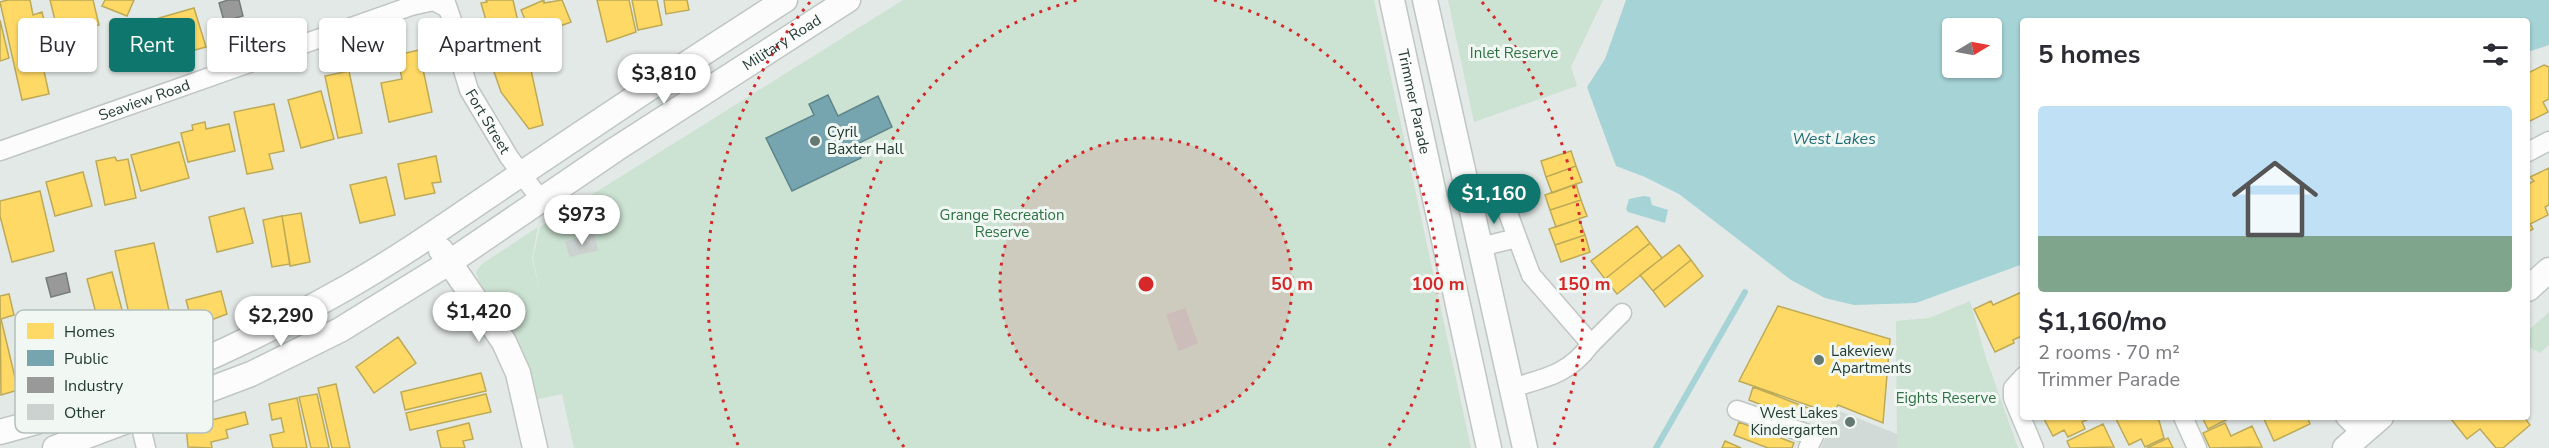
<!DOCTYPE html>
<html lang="en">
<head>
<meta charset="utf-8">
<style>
	:root { --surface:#fff; --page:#f2f2f3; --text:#2b2b33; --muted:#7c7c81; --line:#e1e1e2; --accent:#0f766e }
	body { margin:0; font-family:"Nunito Sans",sans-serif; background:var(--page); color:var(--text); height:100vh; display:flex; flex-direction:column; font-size:22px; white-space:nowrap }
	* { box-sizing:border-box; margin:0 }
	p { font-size:20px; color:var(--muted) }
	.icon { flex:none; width:33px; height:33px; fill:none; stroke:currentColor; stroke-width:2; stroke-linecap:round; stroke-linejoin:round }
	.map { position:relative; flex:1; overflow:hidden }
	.sheet { position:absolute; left:2020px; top:18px; width:510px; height:402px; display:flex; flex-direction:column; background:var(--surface); border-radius:6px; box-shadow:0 2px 4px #0004 }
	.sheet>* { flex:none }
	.top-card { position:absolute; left:18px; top:18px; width:570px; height:54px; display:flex; gap:12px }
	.needle { width:39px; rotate:80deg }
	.fabs { position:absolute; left:1942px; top:18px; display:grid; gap:12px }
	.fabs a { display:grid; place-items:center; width:60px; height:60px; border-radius:6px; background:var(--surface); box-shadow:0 2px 4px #0004; font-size:30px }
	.price { position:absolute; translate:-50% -51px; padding:0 14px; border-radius:21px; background:#fff; color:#222; font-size:20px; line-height:39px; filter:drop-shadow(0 2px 3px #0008) }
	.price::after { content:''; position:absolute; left:50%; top:36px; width:18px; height:14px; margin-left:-9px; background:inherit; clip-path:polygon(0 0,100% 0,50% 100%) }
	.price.selected { background:var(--accent); color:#fff }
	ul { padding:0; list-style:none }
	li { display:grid; align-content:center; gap:12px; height:318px; padding:0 18px }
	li+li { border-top:2px solid var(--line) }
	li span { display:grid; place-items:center; height:186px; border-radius:6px; color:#555 }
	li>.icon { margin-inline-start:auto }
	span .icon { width:108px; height:108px; fill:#fffc; stroke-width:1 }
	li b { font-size:26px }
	h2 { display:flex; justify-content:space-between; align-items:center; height:72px; padding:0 18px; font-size:26px }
	.pill { padding:0 21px; border-radius:6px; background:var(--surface); box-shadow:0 2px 4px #0004; font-size:21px; line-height:54px }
	.pill.selected { background:var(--accent); color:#fff }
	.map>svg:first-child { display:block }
</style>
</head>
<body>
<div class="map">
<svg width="2549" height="448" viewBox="0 0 2549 448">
	<rect width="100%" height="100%" fill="#e3e9e6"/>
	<!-- built -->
	<path fill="#d1dad6" d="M1837,410L1897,434V448H1821Z"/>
	<!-- green -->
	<path fill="#cce2d2" d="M903,0H1374L1471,448H574L562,394L538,399L535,397L525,357L480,283L476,272L482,264L538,227L532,258L541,297L533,258L540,227Z
		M1448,0H1603L1571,67L1577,86L1474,122Z
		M1970,301L1986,358L2018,448H1897L1896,321L1929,318Z
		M2549,312V345L2540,353L2528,347V331Z"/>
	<!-- water -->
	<path fill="#a5d3d6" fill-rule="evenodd" d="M1626,0H2549V45L2528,52V21H2024L2023,264L1916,303L1854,305L1825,298L1791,280L1679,194L1645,177L1616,166L1587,87L1605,59ZM1953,28H1992V68H1953Z
		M1644,196L1650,197L1652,205L1668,210L1665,223L1628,212L1626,209L1629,199Z"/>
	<!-- homes -->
	<path fill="#ffd966" stroke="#bdaa57" stroke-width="1.5" d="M8,0H30L33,15L42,12L50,45L39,48L49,94L22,100L0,2Z
		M50,0H93L99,25L73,31L74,36L60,40Z
		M105,0H134L127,16L102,6Z
		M486,0H513L522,39L519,40L521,46L502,50L501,44L489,46L487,34H490L481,3L487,2Z
		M544,0V3L562,0L571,22L549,30L553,39L536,46L521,10Z
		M597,0H629L636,32L607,42Z
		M632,0H657L662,25L638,30Z
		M664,0H687L689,10L666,14Z
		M194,8L206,47L170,57L159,18Z
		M0,20L9,58L0,61Z
		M419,50L432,112L389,122L381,83L402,79L397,55Z
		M527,52L543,125L529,129L501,92L490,60Z
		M2544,65L2549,67V99L2543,102L2548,112L2528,122V73Z
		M349,71L362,133L338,138L325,76Z
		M321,91L334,139L301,148L288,100Z
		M274,104L284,151L269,154L273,169L247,174L234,112Z
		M205,122L206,129L229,124L235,151L188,162L181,133L193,130L192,125Z
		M179,142L189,178L141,191L131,155Z
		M1571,151L1576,166L1546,177L1541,161Z
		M436,156L441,182L432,183L435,193L405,199L398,164Z
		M115,157L117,161L128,159L136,198L105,205L96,161Z
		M1576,166L1582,182L1552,193L1546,177Z
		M2549,168V205L2545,207L2548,215L2530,224L2533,229L2528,232V184L2534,181L2530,177Z
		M83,172L92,206L55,216L46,182Z
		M386,177L395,215L360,223L350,185Z
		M1576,184L1581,200L1550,210L1545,195Z
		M40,191L54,251L12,262L0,216V201Z
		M1581,200L1587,216L1556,227L1550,210Z
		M244,208L253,243L217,252L209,217Z
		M301,213L310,262L290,266L282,216Z
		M282,216L290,264L272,267L263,220Z
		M1579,219L1585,235L1555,245L1549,229Z
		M1637,226L1650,243L1605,279L1591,261Z
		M1585,235L1590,252L1561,262L1555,245Z
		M154,243L174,333L135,341L115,251Z
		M1650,243L1662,258L1617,294L1605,279Z
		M1679,245L1691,260L1653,291L1640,275Z
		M1691,260L1703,276L1665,307L1653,291Z
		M112,272L131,344L106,351L87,279Z
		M221,291L227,314L203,323L202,321L192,323L186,300Z
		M2024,291V335L2013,340L2014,343L1995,352L1974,309L1991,301L1993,305Z
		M9,294L14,315L1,319L18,390L1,395L0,296Z
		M1778,306L1890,339L1883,423L1838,405L1833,414L1739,381Z
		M398,337L416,363L374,393L356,367Z
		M481,373L486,391L405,410L401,392Z
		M336,384L350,448H332L318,388Z
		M1753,387L1808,408L1803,421L1749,400Z
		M317,394L329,448H311L299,397Z
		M486,394L491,412L410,430L406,413Z
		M297,398L307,448H273L270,435L284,432L281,418L272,420L269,404Z
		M245,412L248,424L226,430L228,438L211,442L212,448L188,447L186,426Z
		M2043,417H2089V419L2082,422L2085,429L2068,437L2064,430L2053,436Z
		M2115,417H2158L2164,438L2145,447L2141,439L2129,445Z
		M2202,417H2232L2208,429Z
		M2263,417H2307L2310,424L2274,441Z
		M2453,417H2524L2530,425L2503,448H2496L2480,429L2467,439L2451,419Z
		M1739,422L1794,443L1792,448H1768L1734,435Z
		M469,423L473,439L463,441L465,448H441L437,431Z
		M2225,423L2231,436L2252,426L2262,447L2210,448L2203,433Z
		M2103,424L2114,447L2070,448L2067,441Z
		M2168,438L2173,448H2147Z
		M1725,441L1741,448H1722Z"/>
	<!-- public -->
	<path fill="#76a5af" stroke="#5d858a" stroke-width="1.5" d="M828,95L838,116L878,96L892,127L855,145L861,158L792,191L766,138L814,115L809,104Z"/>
	<!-- industry -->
	<path fill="#999" stroke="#757d7a" stroke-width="1.5" d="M228,0H239L243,16L224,21L219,3Z
		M150,48L155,67L135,71L130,53Z
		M66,273L70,292L51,297L46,278Z"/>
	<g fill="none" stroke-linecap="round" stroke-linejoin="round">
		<!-- stream -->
		<path stroke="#a5d3d6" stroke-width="6" d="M1656,448L1745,292"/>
	</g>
	<!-- building -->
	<path fill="#ccd2cf" stroke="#ccd1cf" stroke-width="1.5" d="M594,235L597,250L570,256L566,242Z
		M1185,309L1197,343L1179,350L1167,315Z"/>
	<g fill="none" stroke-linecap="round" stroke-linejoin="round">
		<defs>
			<g id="street">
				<path id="s1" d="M445,0L455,29L459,57L469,90L509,157L541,200"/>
				<path id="s2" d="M0,151L411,6L434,1L447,8"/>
				<path d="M2528,152L2549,141"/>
				<path d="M1498,186L1531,275L1591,344C1569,374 1546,378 1511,388"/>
				<path d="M1480,247L1517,238"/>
				<path d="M1591,344L1622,313"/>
				<path d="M2024,376L2013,388V398L2034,448"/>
				<path d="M132,390L146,448"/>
				<path d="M1737,410L1814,436L1808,448"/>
				<path d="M2183,417L2197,448"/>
				<path d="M2345,417L2362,434"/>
			</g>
			<g id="secondary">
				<path id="s3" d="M1392,0L1489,448"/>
				<path d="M1425,0L1525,448"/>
				<path d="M441,250L504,342L518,373L535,448"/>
				<path d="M2528,289L2549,270"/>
				<path d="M0,432C122,400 237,350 346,288C406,254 463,213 521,174C608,115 696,57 785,0"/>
				<path id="s4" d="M55,448L251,374L340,330L450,262L616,149L848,0"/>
				<path d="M2345,448L2381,417"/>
			</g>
		</defs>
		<!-- street casing -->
		<use href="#street" stroke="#c0c6c3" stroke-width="21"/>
		<!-- secondary casing -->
		<use href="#secondary" stroke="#bfc6c3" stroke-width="27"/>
		<!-- street -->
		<use href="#street" stroke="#fbfcfb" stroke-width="18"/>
		<!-- secondary -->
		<use href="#secondary" stroke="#fbfcfb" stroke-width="24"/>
	</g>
	<!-- distance rings -->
	<circle cx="1146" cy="284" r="146" fill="#d62828" fill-opacity=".12"/>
	<g fill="none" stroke="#d62828" stroke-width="3" stroke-dasharray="3 6">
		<circle cx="1146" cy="284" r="146"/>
		<path d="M904 447A292 292 0 0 1 1078 0M1214 0A292 292 0 0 1 1388 447"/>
		<path d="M738 445A438 438 0 0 1 810 2M1482 2A438 438 0 0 1 1554 445"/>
	</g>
	<!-- markers -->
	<g fill="#667872" stroke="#f1f8f4" stroke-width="2">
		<circle cx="815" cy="141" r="6"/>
		<circle cx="1819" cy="360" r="6"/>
		<circle cx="1850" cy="422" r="6"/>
	</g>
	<g text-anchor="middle" stroke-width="6" stroke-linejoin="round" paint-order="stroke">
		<!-- street labels -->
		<g font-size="15" fill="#223b33" stroke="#f1f8f4">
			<text dy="5" stroke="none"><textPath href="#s4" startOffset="836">Military Road</textPath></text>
			<text dy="5" stroke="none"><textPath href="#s2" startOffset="153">Seaview Road</textPath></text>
			<text dy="5" stroke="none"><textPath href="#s3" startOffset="104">Trimmer Parade</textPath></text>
			<text dy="5" stroke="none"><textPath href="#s1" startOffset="130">Fort Street</textPath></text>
		</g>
		<!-- park labels -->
		<g font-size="15" fill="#2d7143" stroke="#f1f8f4">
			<text x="1514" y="58">Inlet Reserve</text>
			<text x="1002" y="220">Grange Recreation<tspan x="1002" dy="17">Reserve</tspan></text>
			<text x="1946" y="403">Eights Reserve</text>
		</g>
		<!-- poi labels -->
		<g font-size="15" fill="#223b33" stroke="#f1f8f4" text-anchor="start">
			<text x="827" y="137">Cyril<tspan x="827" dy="17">Baxter Hall</tspan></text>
			<text x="1831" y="356">Lakeview<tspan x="1831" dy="17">Apartments</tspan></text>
			<text x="1838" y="418" text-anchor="end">West Lakes<tspan x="1838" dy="17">Kindergarten</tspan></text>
		</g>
		<!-- water labels -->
		<g font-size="16" font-style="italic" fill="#1e6c75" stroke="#f1f8f4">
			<text x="1834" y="144">West Lakes</text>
		</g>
	</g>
	<!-- legend -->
	<rect x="15" y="310" width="198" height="123" rx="9" fill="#f1f8f4" stroke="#b3bfba" stroke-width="1.5"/>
	<rect x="27" y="323" width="27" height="16" fill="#ffd966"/>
	<rect x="27" y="350" width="27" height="16" fill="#76a5af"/>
	<rect x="27" y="377" width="27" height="16" fill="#999"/>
	<rect x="27" y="404" width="27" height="16" fill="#ccd2cf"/>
	<g font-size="16" fill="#223b33">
		<text x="64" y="337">Homes</text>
		<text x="64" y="364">Public</text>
		<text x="64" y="391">Industry</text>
		<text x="64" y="418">Other</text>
	</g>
	<circle cx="1146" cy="284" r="9" fill="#d62828" stroke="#f1f8f4" stroke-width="3"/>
	<g font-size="18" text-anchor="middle" font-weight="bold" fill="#d62828" stroke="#f1f8f4" stroke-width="6" stroke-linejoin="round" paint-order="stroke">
		<text x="1292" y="290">50 m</text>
		<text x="1438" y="290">100 m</text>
		<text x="1584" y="290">150 m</text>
	</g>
</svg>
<div class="fabs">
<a><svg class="needle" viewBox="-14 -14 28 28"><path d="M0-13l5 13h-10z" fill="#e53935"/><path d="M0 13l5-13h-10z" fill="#7c7c81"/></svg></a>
</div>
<b class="price" style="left:664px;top:105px">$3,810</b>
<b class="price selected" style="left:1494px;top:225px">$1,160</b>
<b class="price" style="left:582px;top:246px">$973</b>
<b class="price" style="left:479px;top:343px">$1,420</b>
<b class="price" style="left:281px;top:347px">$2,290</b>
<div class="top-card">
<a class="pill">Buy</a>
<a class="pill selected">Rent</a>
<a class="pill">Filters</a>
<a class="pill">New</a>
<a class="pill">Apartment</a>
</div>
<section class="sheet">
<h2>5 homes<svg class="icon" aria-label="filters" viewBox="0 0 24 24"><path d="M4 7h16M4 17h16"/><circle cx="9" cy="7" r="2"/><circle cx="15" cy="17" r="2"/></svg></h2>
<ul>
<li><span style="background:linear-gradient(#bfe0f5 70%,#7fa58c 0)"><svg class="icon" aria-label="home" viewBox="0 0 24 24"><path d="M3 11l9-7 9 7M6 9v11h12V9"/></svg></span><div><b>$1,160/mo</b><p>2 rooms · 70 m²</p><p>Trimmer Parade</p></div></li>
</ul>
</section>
</div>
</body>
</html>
